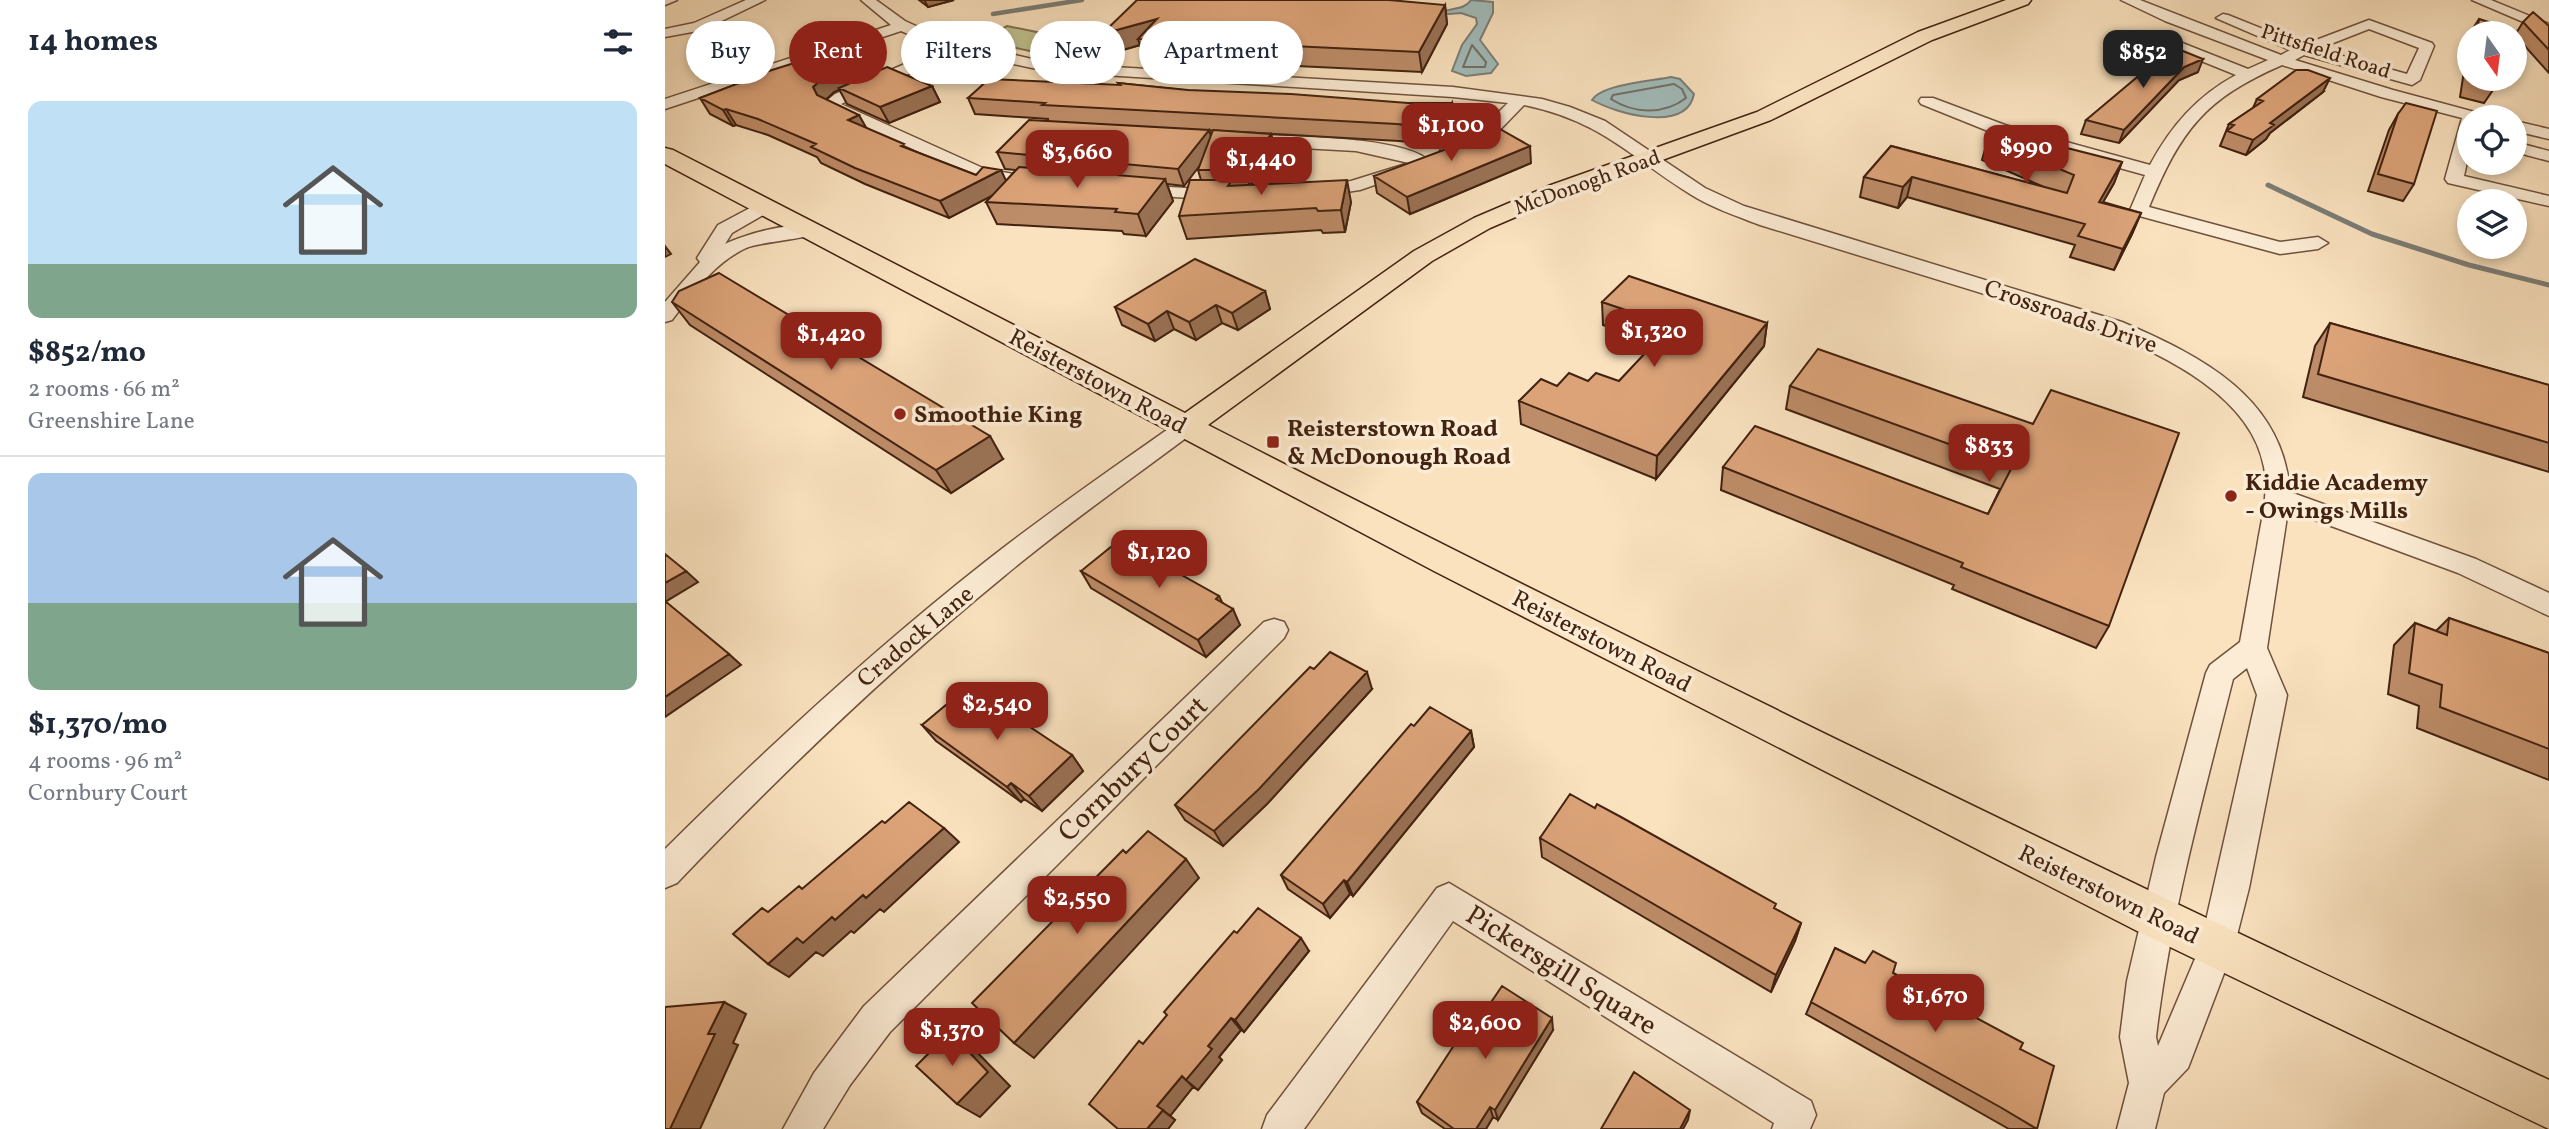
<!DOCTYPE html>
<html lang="en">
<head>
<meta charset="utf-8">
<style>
	:root { --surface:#fff; --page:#f6f6f7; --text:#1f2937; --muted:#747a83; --line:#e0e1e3; --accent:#8f2418 }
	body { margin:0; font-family:Vollkorn,serif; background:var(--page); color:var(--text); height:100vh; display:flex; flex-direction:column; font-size:26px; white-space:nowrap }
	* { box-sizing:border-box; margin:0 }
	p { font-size:23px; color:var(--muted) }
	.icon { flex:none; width:38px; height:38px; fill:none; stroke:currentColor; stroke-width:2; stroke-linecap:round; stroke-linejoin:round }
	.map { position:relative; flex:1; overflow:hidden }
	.sheet { display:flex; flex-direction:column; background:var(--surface); width:665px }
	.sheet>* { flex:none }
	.hud { position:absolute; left:21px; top:21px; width:665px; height:63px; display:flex; gap:14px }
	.needle { width:46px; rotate:166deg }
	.controls { position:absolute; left:1792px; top:21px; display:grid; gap:14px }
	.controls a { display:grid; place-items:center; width:70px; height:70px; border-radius:50%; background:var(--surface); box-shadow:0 4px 10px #0003; font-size:35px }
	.price { position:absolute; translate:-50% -60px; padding:0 16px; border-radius:14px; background:var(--accent); color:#fff; font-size:23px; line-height:46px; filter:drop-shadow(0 2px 4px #0008) }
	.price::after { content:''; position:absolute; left:50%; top:42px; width:21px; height:16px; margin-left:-10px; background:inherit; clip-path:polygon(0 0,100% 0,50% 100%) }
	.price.selected { background:#222; color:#fff }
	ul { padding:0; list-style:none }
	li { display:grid; align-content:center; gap:14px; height:371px; padding:0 28px }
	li+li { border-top:2px solid var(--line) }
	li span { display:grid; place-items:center; height:217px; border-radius:14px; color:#555 }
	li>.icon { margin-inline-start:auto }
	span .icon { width:126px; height:126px; fill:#fffc; stroke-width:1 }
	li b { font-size:30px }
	h2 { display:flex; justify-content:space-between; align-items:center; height:84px; padding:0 28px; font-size:30px }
	.chip { padding:0 24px; border-radius:32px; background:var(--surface); box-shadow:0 4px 10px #0003; font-size:24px; line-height:63px }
	.chip.selected { background:var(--accent); color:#fff }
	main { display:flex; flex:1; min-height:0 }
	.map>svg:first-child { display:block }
</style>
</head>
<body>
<main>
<section class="sheet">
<h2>14 homes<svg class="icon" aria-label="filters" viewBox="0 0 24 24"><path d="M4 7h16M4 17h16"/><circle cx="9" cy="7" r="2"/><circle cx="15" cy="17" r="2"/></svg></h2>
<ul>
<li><span style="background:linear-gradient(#bfe0f5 75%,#7fa58c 0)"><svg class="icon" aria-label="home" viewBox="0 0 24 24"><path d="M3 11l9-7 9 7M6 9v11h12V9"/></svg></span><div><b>$852/mo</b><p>2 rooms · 66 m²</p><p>Greenshire Lane</p></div></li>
<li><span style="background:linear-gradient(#a9c7e8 60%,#7fa58c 0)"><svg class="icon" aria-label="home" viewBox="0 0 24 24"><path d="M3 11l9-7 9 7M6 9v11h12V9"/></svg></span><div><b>$1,370/mo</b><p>4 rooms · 96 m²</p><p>Cornbury Court</p></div></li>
</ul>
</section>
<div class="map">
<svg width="1884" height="1129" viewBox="0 0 1884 1129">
	<rect width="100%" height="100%" fill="#fae2bf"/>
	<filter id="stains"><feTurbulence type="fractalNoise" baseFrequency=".00286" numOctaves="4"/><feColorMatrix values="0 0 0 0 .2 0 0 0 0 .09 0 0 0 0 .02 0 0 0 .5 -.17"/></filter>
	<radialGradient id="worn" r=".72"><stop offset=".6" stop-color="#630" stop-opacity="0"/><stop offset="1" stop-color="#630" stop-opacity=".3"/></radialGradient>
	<!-- green -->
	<path fill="#c0c390" stroke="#817250" stroke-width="2" d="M342,26L401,38L374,53L315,40Z"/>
	<!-- water -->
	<path fill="#a1bcbb" stroke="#7b7e77" stroke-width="2" d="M806,0L828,2V13L815,40L833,64L826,73L801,76L787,71L797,45L812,24L811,18L796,13L772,15C783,6 798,12 806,0Z
		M1006,77L1015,79L1029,94C1021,134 950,113 927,100C937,84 987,81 1006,77Z"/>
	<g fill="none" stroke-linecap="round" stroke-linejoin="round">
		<!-- shore -->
		<path stroke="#726f66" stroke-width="2" d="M807,45L821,62L820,67H798Z
			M1009,84L1017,89L1021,98C999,115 969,114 946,99L948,95Z"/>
		<!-- stream-far1 -->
		<path stroke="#7b7e77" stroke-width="4.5" d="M328,14L417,0"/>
		<!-- stream -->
		<path stroke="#7b7e77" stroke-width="5" d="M1603,185L1707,234L1804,265L1884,285"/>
		<defs>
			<path id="minor" d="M0,0H12L0,5Z
				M81,0H100L38,30L0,37V29L29,23Z
				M196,0H211L240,21L275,37L367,59L448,67L788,87L877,99L905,107L940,121L1040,188L1079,206L1457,322C1536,356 1618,397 1625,492L1811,559L1884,593V616L1793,573L1623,510L1602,648L1622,695L1584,888L1569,947L1528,1055L1523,1068L1499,1093L1490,1129H1452L1464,1083L1455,1037L1462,981L1491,857L1541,673L1545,665L1575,642C1581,610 1586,579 1592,547C1596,521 1604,494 1599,467C1586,396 1501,357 1443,332L1095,225C1072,216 1047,208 1025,194C963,155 936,121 859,105L829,136L784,156L778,155L775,151L778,147L817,128L843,103L788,97L407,73L367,68L293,52L176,104L320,169L384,180L387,184L378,189L310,178L162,109L160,102L170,94L277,48L236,31L0,109V99L226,25ZM1582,668L1592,695L1535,947L1493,1046L1491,1037C1505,916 1538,798 1568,679Z
				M1456,0H1475L1616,55L1625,50L1551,18L1558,14L1563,15L1638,45L1704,20L1767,43L1769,46L1755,80L1747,85L1639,55L1630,60L1728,90L1817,114L1819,117H1804V153L1799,176L1884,196V206L1783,183L1780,179L1797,118L1716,97L1617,65C1539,99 1516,130 1484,207L1615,242L1653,237L1663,243L1653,249L1615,254L1467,214L1465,210L1480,175L1328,133L1256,104L1254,101L1256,98H1268L1340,125L1485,165C1506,126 1532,96 1571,75L1487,41L1485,38L1487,35H1497L1583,69L1603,60L1500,21ZM1704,29L1754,48L1742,74L1653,49Z
				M1807,0H1826L1884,24V33Z
				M1850,121L1884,129V139L1850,131Z
				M572,135C609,136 742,135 765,162L756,167L748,165L750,168L747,172L695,190L647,197L641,196L638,192L641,188L686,181L744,163L691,151L566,144L564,140L566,136Z
				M1850,142L1884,151V161L1850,152Z
				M469,185L556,190L565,195L556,200L463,194L460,190L463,186Z
				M98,201L107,207L105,211L67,233L60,244C77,235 141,216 154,231C148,239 98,241 81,248C49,263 28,293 7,320L0,322V302L35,262L32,258L53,225Z
				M521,419L529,422L533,427L529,432C465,480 399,526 338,577C222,672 115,775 12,883L0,888V849C102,748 207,651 320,562C382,513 448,468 513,422Z
				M609,619L619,622L623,630L619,638L225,1032L185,1085L158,1129H118L149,1073L199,1006L599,622Z
				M784,883L1146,1101L1151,1115L1145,1129H1107L1109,1123L788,921L639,1129H597L602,1115L772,888Z"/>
			<path id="major" d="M1341,0H1366L1363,4L1267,40L1106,120L902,195L825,228L767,261L543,425C986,652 1434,869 1884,1080V1129L1478,934L769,571L0,164V148L8,150L520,413L749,251L809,218L886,185L1092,112L1253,32Z"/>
		</defs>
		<!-- minor casing -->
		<use href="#minor" stroke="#70523c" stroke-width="3"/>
		<!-- major casing -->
		<use href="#major" stroke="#422210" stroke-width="3"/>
		<!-- minor -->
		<use href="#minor" fill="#fcecd5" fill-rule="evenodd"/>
		<!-- major -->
		<use href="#major" fill="#fae2bf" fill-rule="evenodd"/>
	</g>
	<!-- wall -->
	<path fill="#bd8c68" stroke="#422210" stroke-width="2" d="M254,0H289L263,7Z
		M780,5L782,24L757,72L480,59L475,45L444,54L437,34Z
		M1814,19L1845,33H1805Z
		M1858,22L1884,26V73L1850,35Z
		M1804,38V79H1833L1830,87L1819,103L1795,97Z
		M201,59L209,73L267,86L275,102L224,123L182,104L174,89L169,92L161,100L201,128L241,148L311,175L341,181L351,170L340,169L332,152L383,121V119L310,114L303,98L454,85L453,83L788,119L780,144L776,145L734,141L539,130H544L546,136L606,134L610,150L586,185L686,202L680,232L658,233L656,230L522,239L514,216L536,180L533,170L534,165L519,186L502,184L508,201L481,236L459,234L457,231L332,224L321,202L327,195L284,218L200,184L156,163L152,157L103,135L71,125L68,126L45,114L35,98L88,78V76Z
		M1533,72L1514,80L1454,143L1416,134L1421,120Z
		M1658,92L1605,133L1601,139L1581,155L1555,146L1564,124L1588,108L1592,99Z
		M1733,114L1749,184L1738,201L1703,191L1724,130Z
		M1323,139L1457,162L1449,183L1438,202L1476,213L1467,234L1449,270L1405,257L1410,245L1242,197L1233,208L1195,197L1199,177L1226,146L1379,187L1317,160Z
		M866,163L745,214L712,193L709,176Z
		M600,291L605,309L573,330L557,323L531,340L509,329L490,341L457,325L450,307Z
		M7,302L338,459L286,493L25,325Z
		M937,302L1102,323L1099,346L991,479L856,424L854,401L892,386L923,381H954L981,353L974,350L975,338L938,325Z
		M1665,323L1884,385V472L1638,397L1650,346Z
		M1125,386L1368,424L1444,626L1431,648L1287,589L1289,585L1056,490L1058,467L1323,514L1335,489L1121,409Z
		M416,571L554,596L557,602L575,625L541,657L426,588Z
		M1784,618L1884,653V780L1752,728L1754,706L1723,694L1729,645L1750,623L1771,631Z
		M649,669L707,689L602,804L558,846L520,820L510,805Z
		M257,725L407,755L418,771L377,811L359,799L356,802L271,741Z
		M749,726L806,731L809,747L688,896L685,894L665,918L623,889L616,875Z
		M875,838L1110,909L1136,923L1130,941L1106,992L877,857Z
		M572,933L644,951L579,1032L576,1030L554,1057L557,1060L533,1090L528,1087L505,1116L510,1120L503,1129L478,1044Z
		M1170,948L1200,963L1228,973L1355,1049L1372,1129H1344L1141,1014Z
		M818,1014L888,1030L833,1120L828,1117L821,1129H780L757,1113L752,1102Z"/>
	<!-- shaded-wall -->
	<path fill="#9a7255" stroke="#422210" stroke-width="2" d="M259,0H289L263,7Z
		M780,5L782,24L757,72L754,52Z
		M492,19L473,39L475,45L444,54L437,34Z
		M201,59L209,74L169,92L157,103L152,95L148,87L160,76Z
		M1538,59L1533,72L1514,80L1454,143L1459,130L1519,67Z
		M1665,78L1658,92L1605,133L1601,139L1581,155L1588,140L1605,123Z
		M267,86L275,102L224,123L215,107Z
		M787,103L788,119L780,144L776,145L774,129Z
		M61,109L71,125L68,126L58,110Z
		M194,115L203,131L183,120Z
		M544,130L549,147L519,186L513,169Z
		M606,134L610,150L585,186L580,170Z
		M865,146L866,163L745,214L742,197Z
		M379,148L371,156L377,169L371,172L364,155Z
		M1457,162L1449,183L1426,223L1434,202Z
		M336,170L344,187L284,218L275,201Z
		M1247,177L1242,197L1233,208L1238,187Z
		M500,179L508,201L481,236L473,214Z
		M682,180L686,202L680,232L676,210Z
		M1476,213L1467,234L1449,270L1458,249Z
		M0,246L6,254L0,257Z
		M600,291L605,309L573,330L567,313Z
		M551,305L557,323L531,340L524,322Z
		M502,311L509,329L490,341L483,324Z
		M1102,323L1099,346L991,479L992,456Z
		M325,436L338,459L286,493L271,470Z
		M21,571L33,582L0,602V583Z
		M568,609L575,625L541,657L533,640Z
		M64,654L76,665L0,717V697Z
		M702,672L707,689L602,804L558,846L549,831Z
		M806,731L809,747L688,896L682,882Z
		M407,755L418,771L377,811L364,796Z
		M346,783L359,799L356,802L342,787Z
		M279,828L294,842L219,912L215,909L189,933L186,931L158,956L151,952L124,977L103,964L132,938L167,917L198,895Z
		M521,859L534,878L369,1058L349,1043Z
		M679,880L685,894L665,918L658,904Z
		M1136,923L1130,941L1106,992L1111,975Z
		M636,938L644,951L579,1032L570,1020Z
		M59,1002L81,1014L68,1043L73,1045L35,1129H5L43,1034Z
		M566,1018L576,1030L554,1057L557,1060L533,1090L521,1080L543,1046Z
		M887,1018L888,1030L833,1120L830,1110Z
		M285,1032L307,1047L345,1086L315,1117L292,1104Z
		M517,1076L528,1087L505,1116L492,1106Z
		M825,1107L828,1117L821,1129H811Z
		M498,1110L510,1120L503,1129H482Z
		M1025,1110L1023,1120L1018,1129H1015Z"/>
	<!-- building -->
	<path fill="#dca379" stroke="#422210" stroke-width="2" d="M472,0H724L780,5L754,52L473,39L492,19L437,34Z
		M1868,12L1884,26V50L1858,22Z
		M1814,19L1846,29L1845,33H1812Z
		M1508,47L1538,59L1519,67L1459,130L1421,120Z
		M177,48L201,59L160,76L148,87L152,95L194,115L183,120L239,144L236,146L311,175L318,167L336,170L275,201L190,168L146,147L151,144L93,119L61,109L58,110L35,98L90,77L88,76Z
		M222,67L267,86L215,107L174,88Z
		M1631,70H1643L1665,78L1605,123L1609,125L1588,140L1562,131L1569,125L1564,124L1598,101L1592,99Z
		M324,79L455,85L453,83L523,90L626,94L743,103H787L778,127L774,129L732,124L377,105L380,103L303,98Z
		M1805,79H1832L1830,87L1805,81Z
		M1741,103L1772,111L1749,184L1713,174L1733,114Z
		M364,120L544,130L513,169L371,156L379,148L364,155L332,152Z
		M835,129L865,146L742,197L709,176Z
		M1327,129L1457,162L1434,202L1476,213L1458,249L1413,236L1420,224L1247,177L1238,187L1199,177L1226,146L1402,193L1409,175L1323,139Z
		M548,130L606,134L580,170H533Z
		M354,167L500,179L473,214L450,212L452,209L321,202Z
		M525,180H567L563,186L682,180L676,210L653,211L651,208L514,216Z
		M530,259L600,291L567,313L551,305L524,322L502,311L483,324L450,307Z
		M54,273L325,436L271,470L7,302L14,291Z
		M964,276L1102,323L992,456L854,401L876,379L892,386L904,373L923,381L931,373L954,381L997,335L975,327L984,318L937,302Z
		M1665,323L1884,385V443L1653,374Z
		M1153,349L1368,424L1386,390L1514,433L1444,626L1296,567L1298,563L1058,467L1090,426L1323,514L1347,467L1125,386Z
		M452,542L467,551L470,549L554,596L551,599L568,609L533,640L416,571Z
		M0,554L21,571L0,583Z
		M0,601L64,654L0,697Z
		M1784,618L1884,653V749L1775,707L1777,685L1744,673L1750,623L1782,635Z
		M665,652L702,672L594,789L549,831L510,805L645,667L649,669Z
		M300,689L316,700L320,697L407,755L364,796L346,783L342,787L257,725Z
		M765,707L806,731L682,882L679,880L658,904L616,875L746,724L749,726Z
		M905,794L930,808L932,804L956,817L1111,904L1109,908L1136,923L1111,975L875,838Z
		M244,802L279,828L201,898L198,895L170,920L167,917L138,943L132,938L103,964L68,934L97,908L103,912L134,886L137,889L217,821L220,823Z
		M483,831L521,859L349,1043L307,1003L458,850L461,853Z
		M593,908L636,938L570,1020L566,1018L543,1046L547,1049L521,1080L517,1076L492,1106L498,1110L482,1129H453L424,1104L474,1041L478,1044L502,1015L499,1012L569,931L572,933Z
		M1170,948L1200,963L1208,951L1231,963L1228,973L1358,1043L1355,1049L1389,1066L1372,1129L1335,1107L1146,1002Z
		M837,986L887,1018L830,1110L825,1107L811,1129H789L752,1102L812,1010L818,1014Z
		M59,1002L43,1034H50L5,1129H0V1007Z
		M285,1032L323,1072L292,1104L251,1066Z
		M969,1072L1025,1110L1015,1129H936Z"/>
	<!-- markers -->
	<g fill="#8f2418" stroke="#fcecd5" stroke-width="2.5">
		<circle cx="235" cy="414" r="7"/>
		<rect x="601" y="435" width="14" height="14" rx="3.5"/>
		<circle cx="1566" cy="496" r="7"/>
	</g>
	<g text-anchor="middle" stroke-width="7" stroke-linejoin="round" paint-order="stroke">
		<!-- far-street labels -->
		<g font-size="21" fill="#422210" stroke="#fcecd5">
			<text transform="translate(1661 51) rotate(18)" y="7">Pittsfield Road</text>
			<text transform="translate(922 182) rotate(-20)" y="7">McDonogh Road</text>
		</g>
		<!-- street labels -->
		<g font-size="24" fill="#422210" stroke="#fcecd5">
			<text transform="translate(1406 316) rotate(19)" y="8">Crossroads Drive</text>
			<text transform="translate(433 381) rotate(28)" y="8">Reisterstown Road</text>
			<text transform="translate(250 636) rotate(-40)" y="8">Cradock Lane</text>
			<text transform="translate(937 641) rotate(27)" y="8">Reisterstown Road</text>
			<text transform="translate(1444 894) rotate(26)" y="8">Reisterstown Road</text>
		</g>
		<!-- poi labels -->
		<g font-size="24" font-weight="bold" fill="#422210" stroke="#fcecd5" text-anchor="start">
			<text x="249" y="422">Smoothie King</text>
			<text x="622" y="436">Reisterstown Road<tspan x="622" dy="28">&amp; McDonough Road</tspan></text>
			<text x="1580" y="490">Kiddie Academy<tspan x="1580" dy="28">- Owings Mills</tspan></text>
		</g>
		<!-- near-street labels -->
		<g font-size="28" fill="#422210" stroke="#fcecd5">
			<text transform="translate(467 768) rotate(-44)" y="10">Cornbury Court</text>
			<text transform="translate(897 969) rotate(32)" y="10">Pickersgill Square</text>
		</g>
	</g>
	<rect width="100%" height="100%" filter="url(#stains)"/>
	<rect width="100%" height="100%" fill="url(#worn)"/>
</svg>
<div class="controls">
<a><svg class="needle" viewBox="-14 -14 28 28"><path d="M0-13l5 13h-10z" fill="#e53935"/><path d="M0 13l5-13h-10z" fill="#747a83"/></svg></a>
<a><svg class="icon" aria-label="locate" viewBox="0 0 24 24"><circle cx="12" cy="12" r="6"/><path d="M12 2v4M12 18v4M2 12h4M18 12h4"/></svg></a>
<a><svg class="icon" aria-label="layers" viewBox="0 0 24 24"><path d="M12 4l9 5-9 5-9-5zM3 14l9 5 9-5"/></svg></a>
</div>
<b class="price selected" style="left:1478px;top:90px">$852</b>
<b class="price" style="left:786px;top:163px">$1,100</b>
<b class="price" style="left:1361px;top:185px">$990</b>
<b class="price" style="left:412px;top:190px">$3,660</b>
<b class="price" style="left:596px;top:197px">$1,440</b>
<b class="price" style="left:989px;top:369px">$1,320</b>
<b class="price" style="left:166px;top:372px">$1,420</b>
<b class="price" style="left:1324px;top:484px">$833</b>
<b class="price" style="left:494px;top:590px">$1,120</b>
<b class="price" style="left:332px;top:742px">$2,540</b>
<b class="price" style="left:412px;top:936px">$2,550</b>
<b class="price" style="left:1270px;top:1034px">$1,670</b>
<b class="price" style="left:820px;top:1061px">$2,600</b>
<b class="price" style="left:287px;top:1068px">$1,370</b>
<div class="hud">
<a class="chip">Buy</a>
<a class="chip selected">Rent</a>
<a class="chip">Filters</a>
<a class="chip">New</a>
<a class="chip">Apartment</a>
</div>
</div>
</main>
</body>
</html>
